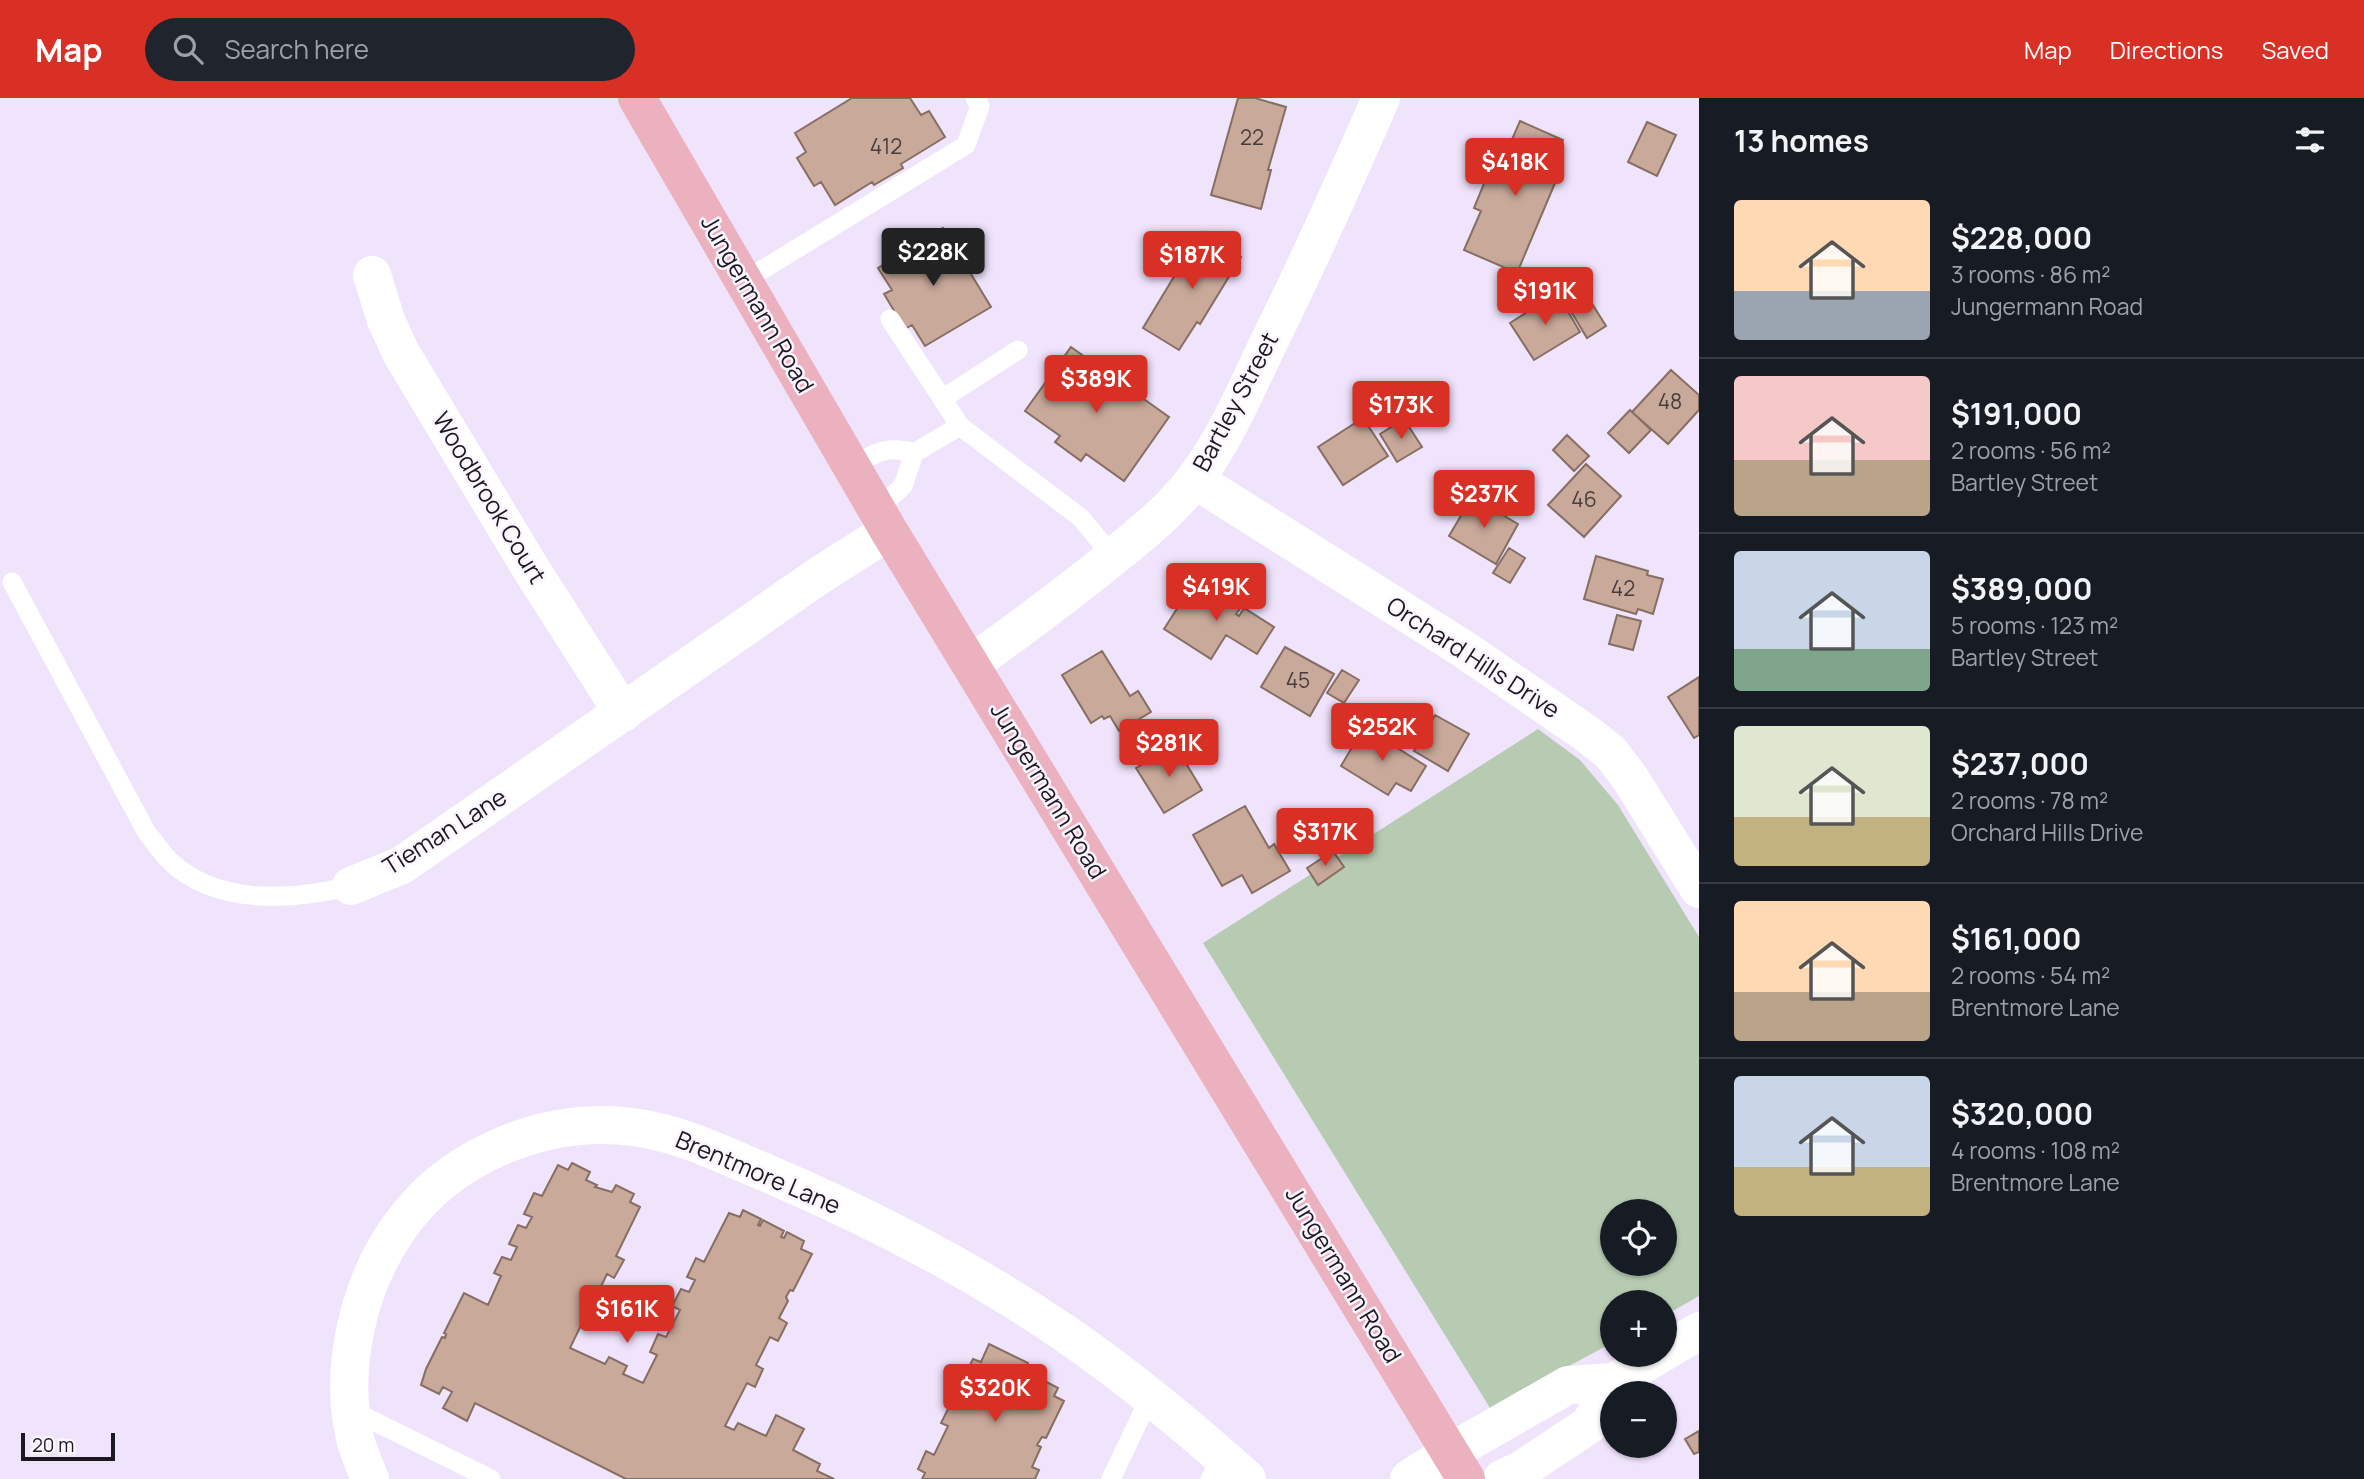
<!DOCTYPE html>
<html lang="en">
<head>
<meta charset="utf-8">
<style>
	:root { --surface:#171b24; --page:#20242c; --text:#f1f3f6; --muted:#9ea1a6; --line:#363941; --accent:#d93025 }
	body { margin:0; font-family:Manrope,sans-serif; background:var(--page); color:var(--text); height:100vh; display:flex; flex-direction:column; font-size:26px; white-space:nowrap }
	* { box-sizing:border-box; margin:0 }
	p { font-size:23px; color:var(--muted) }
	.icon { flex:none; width:38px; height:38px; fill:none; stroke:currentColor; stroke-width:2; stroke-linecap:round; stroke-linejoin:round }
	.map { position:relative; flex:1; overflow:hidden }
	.sheet { display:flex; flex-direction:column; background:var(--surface); width:665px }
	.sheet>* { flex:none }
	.buttons { position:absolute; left:1600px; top:1101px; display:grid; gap:14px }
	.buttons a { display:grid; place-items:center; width:77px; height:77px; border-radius:50%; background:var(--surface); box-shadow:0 2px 5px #0004; font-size:35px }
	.scale { position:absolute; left:21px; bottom:18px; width:94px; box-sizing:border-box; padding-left:7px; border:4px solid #1c1820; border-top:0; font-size:19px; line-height:24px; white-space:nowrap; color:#1c1820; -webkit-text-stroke:5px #faf5ff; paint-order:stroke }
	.price { position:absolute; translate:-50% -60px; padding:0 16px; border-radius:7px; background:var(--accent); color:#fff; font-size:23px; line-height:46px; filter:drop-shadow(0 2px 4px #0008) }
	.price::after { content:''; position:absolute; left:50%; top:42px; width:21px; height:16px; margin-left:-10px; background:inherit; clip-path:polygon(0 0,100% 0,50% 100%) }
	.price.current { background:#222; color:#fff }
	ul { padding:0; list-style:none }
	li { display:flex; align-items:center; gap:21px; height:175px; padding:0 35px }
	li+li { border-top:2px solid var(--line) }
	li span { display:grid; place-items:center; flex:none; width:196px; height:140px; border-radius:7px; color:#555 }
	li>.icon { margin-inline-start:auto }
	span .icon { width:84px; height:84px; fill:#fffc; stroke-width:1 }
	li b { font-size:30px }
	h2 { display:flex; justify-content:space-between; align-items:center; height:84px; padding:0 35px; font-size:30px }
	header { display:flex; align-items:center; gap:42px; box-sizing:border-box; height:98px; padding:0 35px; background:var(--accent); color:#fff }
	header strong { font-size:33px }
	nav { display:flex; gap:38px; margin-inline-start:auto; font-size:24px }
	.search { width:490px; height:63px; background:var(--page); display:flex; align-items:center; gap:18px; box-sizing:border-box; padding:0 24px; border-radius:38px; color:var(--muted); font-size:26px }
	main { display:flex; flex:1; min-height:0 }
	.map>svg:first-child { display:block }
</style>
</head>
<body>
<header>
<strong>Map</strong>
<div class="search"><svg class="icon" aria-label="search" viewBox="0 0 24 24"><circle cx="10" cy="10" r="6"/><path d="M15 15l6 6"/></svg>Search here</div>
<nav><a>Map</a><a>Directions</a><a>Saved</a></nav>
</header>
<main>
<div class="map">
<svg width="1699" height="1381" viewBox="0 0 1699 1381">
	<rect width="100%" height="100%" fill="#f0e4fd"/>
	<!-- green -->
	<path fill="#b7cbb2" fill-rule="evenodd" d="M1538,631L1580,662L1618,707L1699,839V1198L1664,1218V1204H1612V1245L1490,1310L1203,845ZM1612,1113H1664V1166H1612Z"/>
	<!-- building -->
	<path fill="#c8a99a" stroke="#866e62" stroke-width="2" d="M852,0H910L921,17L929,13L945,39L901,66L903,70L874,87L872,84L835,107L821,84L814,88L797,60L806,54L795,35Z
		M1238,0H1255L1286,9L1268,72H1271L1261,111L1211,97Z
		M1520,23L1563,42L1549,74L1558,78L1517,175L1464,152L1481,113L1474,110L1492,66L1500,69Z
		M1647,24L1676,37L1657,78L1628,64Z
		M943,130L991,209L925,248L912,227L905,231L884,196L892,192L878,170Z
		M1201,134L1241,159L1200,226L1197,224L1179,252L1143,230Z
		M1557,195L1580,234L1534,262L1510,225Z
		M1591,204L1606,228L1587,240L1572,215Z
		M1071,249L1169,319L1124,383L1086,356L1081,363L1055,344L1060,338L1025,313Z
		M1671,272L1699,297V312L1668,346L1632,314Z
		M1630,312L1651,332L1629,355L1608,335Z
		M1363,320L1388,358L1343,387L1318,349Z
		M1404,321L1422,349L1397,364L1380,336Z
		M1567,337L1589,358L1574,373L1553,352Z
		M1586,366L1621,398L1584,439L1548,407Z
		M1472,399L1518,426L1496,466L1449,438Z
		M1509,450L1525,460L1510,485L1493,475Z
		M1596,458L1648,473L1647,477L1663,481L1653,516L1638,511L1636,516L1584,501Z
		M1191,489L1206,499L1213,489L1242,508L1236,516L1239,518L1244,510L1274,529L1257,556L1226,537L1211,561L1164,531Z
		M1617,517L1641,523L1633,552L1609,546Z
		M1285,549L1334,576L1310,618L1261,589Z
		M1102,553L1130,598L1138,593L1151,614L1119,633L1110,618L1104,621L1102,618L1091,625L1062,577Z
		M1342,572L1359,582L1344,605L1327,595Z
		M1699,579V637L1694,640L1668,599Z
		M1435,617L1469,636L1448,673L1414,653Z
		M1364,629L1426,668L1411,693L1396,685L1388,697L1341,668Z
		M1175,647L1202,692L1164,715L1136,670Z
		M1245,708L1269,750L1274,746L1290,773L1252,795L1242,777L1222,788L1193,737Z
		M1333,753L1344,769L1318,787L1307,770Z
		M572,1065L590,1074L586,1082L597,1087L595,1089L612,1094L616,1087L634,1096L630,1104L640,1109L616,1158L624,1162L614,1180L607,1176L594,1203L601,1207L592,1225L584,1221L570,1250L605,1266L609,1259L627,1268L623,1276L643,1285L657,1257L650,1254L658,1236L666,1239L680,1212L672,1208L681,1191L689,1194L695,1182L687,1179L696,1160L704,1164L729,1115L740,1119L743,1112L761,1121L758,1127L760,1128L763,1122L784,1133L781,1139L784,1140L787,1134L804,1143L801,1151L812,1156L793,1193L790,1192L786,1199L788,1203L779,1220L787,1225L778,1243L770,1239L756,1267L763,1271L755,1289L747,1285L725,1328L734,1332L738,1325L766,1338L776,1317L804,1331L793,1352L820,1366L817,1373L834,1381H626L475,1305L467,1323L443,1310L452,1294L443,1289L439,1296L421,1287L426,1271L442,1239L445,1240L446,1236L444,1235L464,1195L488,1207L501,1178L494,1175L502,1159L511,1162L517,1149L509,1146L518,1127L526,1130L532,1119L524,1116L534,1095L542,1098L558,1067L568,1072Z
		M989,1246L1028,1265L1020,1283L1037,1289L1041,1281L1058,1290L1054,1298L1064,1303L1046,1340L1042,1339L1037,1347L1041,1349L1032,1369L1039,1372L1035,1381H922L925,1375L918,1371L926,1353L934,1357L948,1328L941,1325L950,1307L957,1310L971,1282L964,1278L973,1261L981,1264Z
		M1699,1333V1354L1694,1356L1685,1341Z"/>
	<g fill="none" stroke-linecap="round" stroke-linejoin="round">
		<!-- service -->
		<path stroke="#fff" stroke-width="19" d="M744,183L966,47L980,8L975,0
			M890,221L960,328
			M942,301L1018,252
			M851,368C876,355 886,347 914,355
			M877,412L903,388L914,355L960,328L1081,420L1113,459
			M12,484L147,735C155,744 162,756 171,764C218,808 294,802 351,788
			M351,1312L491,1381
			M1111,1381L1150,1299
			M1210,1381L1222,1358"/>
		<!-- minor -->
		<path stroke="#fff" stroke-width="38" d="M372,177L386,222L401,255L531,471L623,615
			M1195,382L1465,552L1587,636L1610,654L1630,680L1699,791
			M970,566C1015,536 1056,504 1098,471C1132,443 1168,417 1195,381C1226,340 1246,292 1268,246C1308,165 1345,83 1381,0
			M351,788L402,767L817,479L889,433
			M1664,1254L1699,1233
			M370,1381C365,1368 358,1354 355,1340C339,1271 358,1188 398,1131C449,1057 545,1018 633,1029C681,1035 725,1058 769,1076C872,1120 974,1173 1066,1236C1130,1280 1190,1330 1247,1381
			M1409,1381L1449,1355L1568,1287L1614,1284L1660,1256
			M1502,1381L1521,1372L1589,1327L1614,1284"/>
		<!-- primary -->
		<path stroke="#ecb1be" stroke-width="38" d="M637,0L889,433L1466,1381"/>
	</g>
	<g text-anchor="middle" stroke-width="5" stroke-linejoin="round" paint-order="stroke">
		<!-- number labels -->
		<g font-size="21" fill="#473c3e">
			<text x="1252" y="47">22</text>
			<text x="886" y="56">412</text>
			<text x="1670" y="311">48</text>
			<text x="1584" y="409">46</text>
			<text x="1623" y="498">42</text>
			<text x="1298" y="590">45</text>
		</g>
		<!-- street labels -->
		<g font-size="24" fill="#1c1820" stroke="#faf5ff">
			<text transform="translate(757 206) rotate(60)" y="8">Jungermann Road</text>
			<text transform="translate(1236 304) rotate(-62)" y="8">Bartley Street</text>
			<text transform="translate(489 400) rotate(59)" y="8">Woodbrook Court</text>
			<text transform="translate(1473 560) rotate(33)" y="8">Orchard Hills Drive</text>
			<text transform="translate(1048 693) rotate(59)" y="8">Jungermann Road</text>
			<text transform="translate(445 734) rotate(-32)" y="8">Tieman Lane</text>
			<text transform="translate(758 1075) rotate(23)" y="8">Brentmore Lane</text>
			<text transform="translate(1343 1177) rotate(59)" y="8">Jungermann Road</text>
		</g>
	</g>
</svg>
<div class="buttons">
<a><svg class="icon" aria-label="locate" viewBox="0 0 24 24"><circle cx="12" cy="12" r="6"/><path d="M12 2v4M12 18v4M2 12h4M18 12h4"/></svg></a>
<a>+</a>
<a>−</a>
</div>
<div class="scale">20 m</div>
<b class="price" style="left:1515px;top:100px">$418K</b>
<b class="price current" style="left:933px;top:190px">$228K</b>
<b class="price" style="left:1192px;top:193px">$187K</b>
<b class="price" style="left:1545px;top:229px">$191K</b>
<b class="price" style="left:1096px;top:317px">$389K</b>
<b class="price" style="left:1401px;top:343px">$173K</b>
<b class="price" style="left:1484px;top:432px">$237K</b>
<b class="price" style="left:1216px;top:525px">$419K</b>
<b class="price" style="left:1382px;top:665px">$252K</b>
<b class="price" style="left:1169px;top:681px">$281K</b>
<b class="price" style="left:1325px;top:770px">$317K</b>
<b class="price" style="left:627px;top:1247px">$161K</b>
<b class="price" style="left:995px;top:1326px">$320K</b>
</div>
<section class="sheet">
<h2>13 homes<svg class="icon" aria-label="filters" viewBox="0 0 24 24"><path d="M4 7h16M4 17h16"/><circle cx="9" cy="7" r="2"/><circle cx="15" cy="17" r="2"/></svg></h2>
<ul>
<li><span style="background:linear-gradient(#ffd9b3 65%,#9aa5b1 0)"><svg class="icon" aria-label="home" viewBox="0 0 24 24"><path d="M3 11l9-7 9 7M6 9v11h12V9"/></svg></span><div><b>$228,000</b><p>3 rooms · 86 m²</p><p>Jungermann Road</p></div></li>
<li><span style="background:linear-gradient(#f6c9c9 60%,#b9a48a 0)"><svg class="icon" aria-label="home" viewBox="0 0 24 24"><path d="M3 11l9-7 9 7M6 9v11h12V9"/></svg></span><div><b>$191,000</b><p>2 rooms · 56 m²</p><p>Bartley Street</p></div></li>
<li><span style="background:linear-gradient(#c9d6e8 70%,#7fa58c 0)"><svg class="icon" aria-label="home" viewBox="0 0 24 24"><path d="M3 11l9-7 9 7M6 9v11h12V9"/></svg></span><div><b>$389,000</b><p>5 rooms · 123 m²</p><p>Bartley Street</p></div></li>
<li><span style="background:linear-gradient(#dfe7d0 65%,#c2b280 0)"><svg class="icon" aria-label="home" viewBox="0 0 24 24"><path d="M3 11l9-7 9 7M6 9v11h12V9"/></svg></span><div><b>$237,000</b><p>2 rooms · 78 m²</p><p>Orchard Hills Drive</p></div></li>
<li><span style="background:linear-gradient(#ffd9b3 65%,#b9a48a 0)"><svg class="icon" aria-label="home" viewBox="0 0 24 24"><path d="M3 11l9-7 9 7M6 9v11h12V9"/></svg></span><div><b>$161,000</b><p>2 rooms · 54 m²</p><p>Brentmore Lane</p></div></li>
<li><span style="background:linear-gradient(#c9d6e8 65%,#c2b280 0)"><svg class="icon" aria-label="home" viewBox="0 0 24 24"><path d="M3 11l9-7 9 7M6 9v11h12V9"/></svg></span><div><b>$320,000</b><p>4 rooms · 108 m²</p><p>Brentmore Lane</p></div></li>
</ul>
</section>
</main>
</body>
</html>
